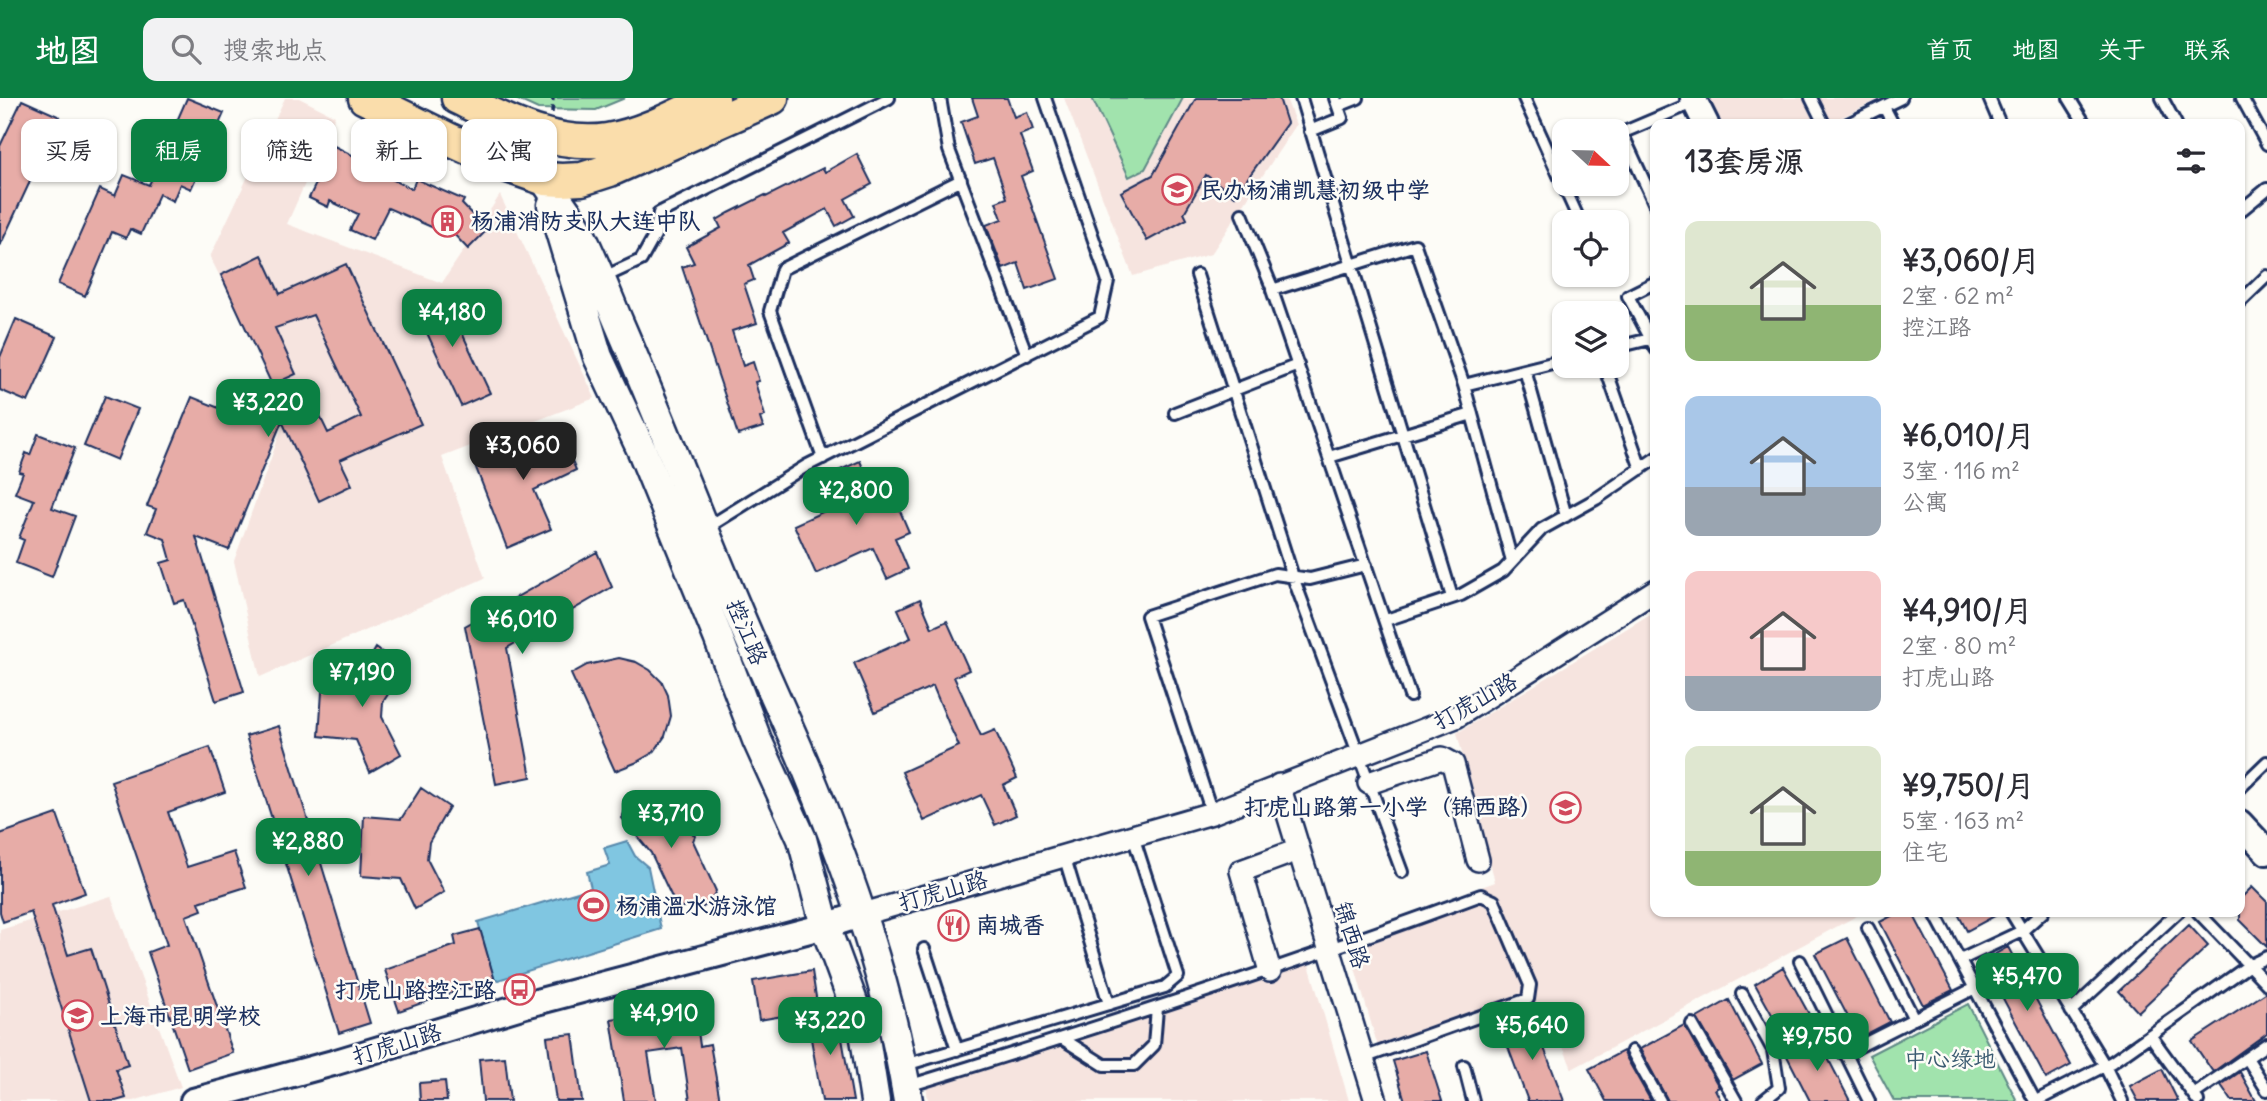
<!DOCTYPE html>
<html lang="zh">
<head>
<meta charset="utf-8">
<style>
	:root { --surface:#fff; --page:#f2f2f3; --text:#2b2b33; --muted:#7c7c81; --accent:#0b8043 }
	body { margin:0; font-family:Delius,"LXGW WenKai TC",sans-serif; background:var(--page); color:var(--text); height:100vh; display:flex; flex-direction:column; font-size:26px; white-space:nowrap }
	* { box-sizing:border-box; margin:0 }
	p { font-size:23px; color:var(--muted) }
	.icon { flex:none; width:38px; height:38px; fill:none; stroke:currentColor; stroke-width:2; stroke-linecap:round; stroke-linejoin:round }
	.map { position:relative; flex:1; overflow:hidden }
	.drawer { position:absolute; left:1650px; top:21px; width:595px; height:798px; display:flex; flex-direction:column; background:var(--surface); border-radius:14px; box-shadow:0 2px 5px #0004 }
	.drawer>* { flex:none }
	.guide { position:absolute; left:21px; top:21px; width:665px; height:63px; display:flex; gap:14px }
	.needle { width:46px; rotate:112deg }
	.tools { position:absolute; left:1552px; top:21px; display:grid; gap:14px }
	.tools a { display:grid; place-items:center; width:77px; height:77px; border-radius:14px; background:var(--surface); box-shadow:0 2px 5px #0004; font-size:35px }
	.price { position:absolute; translate:-50% -60px; padding:0 16px; border-radius:14px; background:var(--accent); color:#fff; font-size:23px; line-height:46px; filter:drop-shadow(0 2px 4px #0008) }
	.price::after { content:''; position:absolute; left:50%; top:42px; width:21px; height:16px; margin-left:-10px; background:inherit; clip-path:polygon(0 0,100% 0,50% 100%) }
	.price.active { background:#222; color:#fff }
	ul { padding:0; list-style:none }
	li { display:flex; align-items:center; gap:21px; height:175px; padding:0 35px }
	li span { display:grid; place-items:center; flex:none; width:196px; height:140px; border-radius:14px; color:#555 }
	li>.icon { margin-inline-start:auto }
	span .icon { width:84px; height:84px; fill:#fffc; stroke-width:1 }
	li b { font-size:30px }
	h2 { display:flex; justify-content:space-between; align-items:center; height:84px; padding:0 35px; font-size:30px }
	.chip { padding:0 24px; border-radius:14px; background:var(--surface); box-shadow:0 2px 5px #0004; font-size:24px; line-height:63px }
	.chip.active { background:var(--accent); color:#fff }
	header { display:flex; align-items:center; gap:42px; box-sizing:border-box; height:98px; padding:0 35px; background:var(--accent); color:#fff }
	header strong { font-size:33px }
	nav { display:flex; gap:38px; margin-inline-start:auto; font-size:24px }
	.search { width:490px; height:63px; background:var(--page); display:flex; align-items:center; gap:18px; box-sizing:border-box; padding:0 24px; border-radius:14px; color:var(--muted); font-size:26px }
	.map>svg:first-child { display:block }
</style>
</head>
<body>
<header>
<strong>地图</strong>
<div class="search"><svg class="icon" aria-label="search" viewBox="0 0 24 24"><circle cx="10" cy="10" r="6"/><path d="M15 15l6 6"/></svg>搜索地点</div>
<nav><a>首页</a><a>地图</a><a>关于</a><a>联系</a></nav>
</header>
<div class="map">
<svg width="2267" height="1003" viewBox="0 0 2267 1003">
	<rect width="100%" height="100%" fill="#fdfcf7"/>
	<filter id="ink" filterUnits="userSpaceOnUse"><feTurbulence type="fractalNoise" baseFrequency=".0143" numOctaves="2"/><feDisplacementMap in="SourceGraphic" scale="14" xChannelSelector="R" yChannelSelector="G"/><feConvolveMatrix kernelMatrix="1 2 1 2 8 2 1 2 1" color-interpolation-filters="sRGB"/></filter>
	<g filter="url(#ink)">
		<!-- built -->
		<path fill="#f6e4df" d="M285,0H299L335,18L287,126L442,185L500,97L595,300L442,359L485,480L260,579L234,463L288,313L210,159Z
			M1064,0H1286L1296,27L1211,156L1133,178Z
			M1708,0H1882L1827,26H1721Z
			M1655,513L1656,814H1864L1572,971L1545,904L1378,949L1346,839L1495,784L1457,635Z
			M111,798L181,989L133,1003H0V832Z
			M1308,863L1349,1003H928L926,985Z"/>
		<!-- green -->
		<path fill="#a1e3ad" stroke="#5e8986" stroke-width="2" d="M514,0H625L596,12L538,11Z
			M1092,0H1183L1145,71L1129,79Z
			M1968,906L2017,1003H1894L1869,957Z"/>
		<!-- water -->
		<path fill="#80c6e1" stroke="#588aad" stroke-width="2" d="M627,743L635,758L648,769L661,831L495,883L478,824L591,790L587,774L610,767L604,750Z"/>
		<!-- building -->
		<path fill="#e7aca7" stroke="#1b2f5e" stroke-width="2" d="M187,0L224,15L212,42L202,38L189,66L200,71L191,91L180,86L173,103L159,96L141,136L130,131L126,140L112,134L85,198L58,186L100,91L115,98L124,77L149,87Z
			M972,0H1007L1014,19L1027,14L1033,32L1020,37L1033,73L1021,78L1058,181L1027,192L1018,165L1003,171L986,127L1002,121L996,104L1007,100L993,60L975,66L961,24L978,18Z
			M1196,0H1279L1287,25L1235,98L1206,77L1184,115L1187,121L1147,143L1121,94L1153,77Z
			M22,2L60,19L0,148V48Z
			M334,48L356,59L354,63L412,91L416,81L464,102L462,106L487,132L468,151L448,130L443,134L388,110L372,142L350,132L358,116L330,103L328,109L309,100Z
			M857,56L872,86L845,101L854,118L836,128L827,111L783,135L789,145L749,167L754,182L744,186L757,225L732,233L743,268L753,264L759,283L755,284L765,318L760,320L763,329L738,337L682,169L694,165L686,149L721,130L717,122L729,115L765,97L766,99L823,70L825,74Z
			M262,157L280,196L346,166L421,326L340,362L352,387L319,403L282,323L229,452L196,439L244,594L216,603L184,502L174,505L161,465L171,462L165,441L147,434L156,411L147,408L192,299L236,317L243,301L295,323L317,312L328,335L361,319L313,217L275,230L296,276L272,287L221,177Z
			M443,194L490,295L461,308L414,207Z
			M16,221L57,239L28,304L0,292V259Z
			M105,298L138,311L117,362L84,348Z
			M557,327L576,372L534,392L551,431L507,450L473,362Z
			M38,336L75,350L52,410L75,418L52,479L16,465L24,442L19,440L34,402L15,395L23,375L19,374L26,355L30,357Z
			M860,363L873,392L888,385L909,434L895,440L908,471L887,481L873,450L816,476L794,427L851,401L838,373Z
			M597,454L612,489L507,550L531,679L496,686L465,528Z
			M920,501L932,530L947,523L969,572L954,579L981,638L995,632L1017,680L1003,687L1016,717L995,727L981,697L924,723L902,674L959,648L951,631L933,588L875,614L854,565L911,540L898,511Z
			M376,550L405,570L383,604L382,619L401,656L370,674L356,642L319,638L323,579L358,581Z
			M619,560L636,564L650,572L662,584L668,597L671,618L665,638L654,654L635,665L615,673L571,576L587,567Z
			M279,628L370,925L339,935L246,638Z
			M210,649L225,694L168,714L187,769L234,754L246,789L199,804L202,812L186,818L233,955L188,971L148,854L167,847L111,683Z
			M421,690L449,709L429,744L427,761L444,794L415,811L401,781L361,778L364,718L401,721Z
			M656,697L695,738L693,743L716,793L709,805L700,811L697,806L677,810L651,755L622,720L630,700Z
			M57,716L85,795L52,807L68,857L91,850L128,967L116,971L126,1000L116,1003H91L31,814L3,824L0,814V736Z
			M2252,789L2267,804V849L2240,822V801Z
			M1899,814H1912L1953,892L1923,907L1880,824Z
			M1957,814H2002L1967,833Z
			M2189,827L2208,848L2138,914L2119,893Z
			M480,831L495,883L469,891L468,889L399,913L385,872L456,847L454,838Z
			M1847,840L1890,924L1859,940L1815,856Z
			M2008,849L2071,967L2046,981L1983,863Z
			M1783,869L1810,918L1807,920L1810,925L1784,938L1755,886Z
			M812,873L818,912L759,922L753,883Z
			M2267,894V935L2213,974L2192,943Z
			M693,896L700,948L710,946L720,1003H690L682,950L648,955L656,1003H624L611,921L668,912L666,900Z
			M1729,902L1762,966L1733,982L1697,920Z
			M837,912L853,1003H822L807,918Z
			M1532,918L1564,1003H1528L1501,930Z
			M1684,927L1719,989L1715,991L1721,1003H1668L1640,951Z
			M573,936L582,1003H556L547,939Z
			M1817,939L1850,1003H1810L1787,958L1793,954L1791,952Z
			M1426,953L1442,1003H1405L1393,963Z
			M1623,953L1626,959L1651,1003H1606L1589,971Z
			M505,959L510,1003H483L479,961Z
			M2162,971L2178,1003H2138L2130,988Z
			M2240,974L2256,1003H2232L2221,987Z
			M445,983L447,1003H420L419,985Z"/>
		<g fill="none" stroke-linecap="round" stroke-linejoin="round">
			<defs>
				<path id="service" d="M940,0L949,52L1027,257
					M1301,0L1452,499
					M1524,0L1580,124
					M1811,0L1824,26
					M1989,0L2000,26
					M2069,0L2085,26
					M2162,0L2176,26
					M2242,0L2267,46
					M1338,8L1358,0
					M1884,9L1893,26
					M1848,26L1901,0
					M1310,33L1342,20L1335,0
					M1622,35L1656,109
					M1617,37L1695,4
					M2240,113L2267,91
					M1242,116L1273,192
					M1197,177L1293,479L1402,774
					M602,180L641,162L655,137L659,115L889,0
					M1656,184L1628,198L1656,251
					M2240,204L2267,178
					M1617,249L1650,241
					M1605,268L1641,371
					M1525,272L1566,418
					M1175,315L1298,267
					M1329,359L1472,316
					M823,360L770,213L782,171L961,82
					M705,431L806,368L1100,219L1108,183L1045,0
					M1512,463L1464,287L1564,262
					M1386,522L1461,497L1503,473L1542,431L1596,401L1656,360
					M1410,598L1272,192L1415,147L1464,287
					M2240,690L2267,664
					M1212,715L1147,518L1275,476L1310,481L1366,467
					M1064,757L1109,906
					M1934,814L2035,1003
					M2011,814L2105,968L2122,1003
					M2198,814L2267,886
					M1868,830L1914,921
					M924,851L957,952
					M1960,862L2022,833L2043,814
					M1800,863L1869,1003
					M1742,896L1773,952
					M2071,913L2178,814
					M1692,926L1736,1003
					M2150,937L2198,1003
					M1063,941L1104,967H1134L1154,947L1157,910
					M1632,953L1660,1003
					M1844,956L1975,890
					M2247,960L2267,992
					M902,968L1165,889L1178,878L1133,738
					M1464,968L1473,1003
					M908,988C1101,929 1292,867 1481,797L1494,803L1530,887L1528,901L1363,960
					M2194,996L2267,946
					M1763,1003L1779,990L1773,952L1829,924
					M2036,1003L2112,964L2248,868L2267,859"/>
				<path id="minor" d="M1369,685L1442,660L1453,666L1478,762
					M1279,687L1376,1003
					M860,817L1212,715L1456,619L1656,492
					M1270,873L1241,773L1298,752"/>
				<path id="tertiary" d="M1693,0L1706,26
					M2240,725L2267,754
					M193,1003L333,965L525,907L825,828L860,817"/>
				<path id="secondary" d="M526,31C525,67 562,102 579,133C594,162 606,194 619,225C659,317 695,411 734,504C757,560 783,614 806,669C850,776 890,889 908,1003
					M552,107L598,259L642,353L718,539L757,642L802,741L825,828L864,934L875,1003"/>
				<path id="primary" d="M365,0L448,41L508,68L545,81L562,82L582,81L610,72L772,0
					M458,0C503,22 555,50 607,42C642,37 682,15 713,0"/>
			</defs>
			<!-- service casing -->
			<use href="#service" stroke="#1b2f5e" stroke-width="16"/>
			<!-- minor casing -->
			<use href="#minor" stroke="#1b2f5e" stroke-width="26"/>
			<!-- tertiary casing -->
			<use href="#tertiary" stroke="#1b2f5e" stroke-width="30"/>
			<!-- secondary casing -->
			<use href="#secondary" stroke="#1b2f5e" stroke-width="33"/>
			<!-- primary casing -->
			<use href="#primary" stroke="#1b2f5e" stroke-width="37"/>
			<!-- path -->
			<path stroke="#1b2f5e" stroke-width="3.5" stroke-dasharray="7 5" stroke-linecap="butt" d="M552,15L553,0"/>
			<!-- service -->
			<use href="#service" stroke="#fdfcf7" stroke-width="10"/>
			<!-- minor -->
			<use href="#minor" stroke="#fdfcf7" stroke-width="21"/>
			<!-- tertiary -->
			<use href="#tertiary" stroke="#fdfcf7" stroke-width="24"/>
			<!-- secondary -->
			<use href="#secondary" stroke="#fdfcf7" stroke-width="28"/>
			<!-- primary -->
			<use href="#primary" stroke="#faddab" stroke-width="32"/>
		</g>
	</g>
	<!-- icons -->
	<defs>
		<symbol id="school-ring" viewBox="-11 -11 22 22"><circle r="9.5" fill="#fdfcf7" stroke="#d1495b" stroke-width="1.5"/><path d="M0-5L7-2L0 1L-7-2ZM-4 1L0 2.5L4 1V4Q0 6-4 4Z" fill="#d1495b"/></symbol>
		<symbol id="building-ring" viewBox="-11 -11 22 22"><circle r="9.5" fill="#fdfcf7" stroke="#d1495b" stroke-width="1.5"/><path d="M-4-6H4V6H1V3H-1V6H-4ZM-2.5-4.3h1.7v1.8h-1.7ZM.8-4.3h1.7v1.8H.8ZM-2.5-1h1.7V.8h-1.7ZM.8-1h1.7V.8H.8Z" fill="#d1495b"/></symbol>
		<symbol id="stadium-ring" viewBox="-11 -11 22 22"><circle r="9.5" fill="#fdfcf7" stroke="#d1495b" stroke-width="1.5"/><path d="M0-5a6.5 5 0 1 0 0 10a6.5 5 0 1 0 0-10ZM-3.5-1.8h7v3.6h-7Z" fill="#d1495b"/></symbol>
		<symbol id="restaurant-ring" viewBox="-11 -11 22 22"><circle r="9.5" fill="#fdfcf7" stroke="#d1495b" stroke-width="1.5"/><path d="M-5-6h1v4h1v-4h1v4h1v-4h1v5L-1.5 .5V6h-2V.5L-5-1ZM5-6V6H3V1.5H1.5Q1.5-4 5-6Z" fill="#d1495b"/></symbol>
		<symbol id="bus-ring" viewBox="-11 -11 22 22"><circle r="9.5" fill="#fdfcf7" stroke="#d1495b" stroke-width="1.5"/><path d="M-5-6H5V4H4V6H2V4H-2V6H-4V4H-5ZM-3.5-4V0h7V-4ZM-3.5 1.2v1.5H-2V1.2ZM2 1.2v1.5H3.5V1.2Z" fill="#d1495b"/></symbol>
	</defs>
	<g fill-rule="evenodd">
		<use href="#school-ring" x="1160" y="74" width="35" height="35"/>
		<use href="#building-ring" x="430" y="106" width="35" height="35"/>
		<use href="#school-ring" x="1548" y="692" width="35" height="35"/>
		<use href="#stadium-ring" x="576" y="790" width="35" height="35"/>
		<use href="#restaurant-ring" x="936" y="810" width="35" height="35"/>
		<use href="#bus-ring" x="502" y="874" width="35" height="35"/>
		<use href="#school-ring" x="60" y="900" width="35" height="35"/>
	</g>
	<g text-anchor="middle" stroke-width="5" stroke-linejoin="round" paint-order="stroke">
		<!-- poi labels -->
		<g font-size="23" font-weight="bold" fill="#1b2f5e" stroke="#fdfcf7" text-anchor="start">
			<text x="1200" y="100">民办杨浦凯慧初级中学</text>
			<text x="471" y="131">杨浦消防支队大连中队</text>
			<text x="1543" y="717" text-anchor="end">打虎山路第一小学（锦西路）</text>
			<text x="616" y="816">杨浦温水游泳馆</text>
			<text x="976" y="835">南城香</text>
			<text x="496" y="900" text-anchor="end">打虎山路控江路</text>
			<text x="100" y="926">上海市昆明学校</text>
		</g>
		<!-- street labels -->
		<g font-size="23" fill="#1b2f5e" stroke="#fdfcf7">
			<text transform="translate(747 534) rotate(67)" y="8">控江路</text>
			<text transform="translate(1475 603) rotate(-29)" y="8">打虎山路</text>
			<text transform="translate(943 793) rotate(-16)" y="8">打虎山路</text>
			<text transform="translate(1352 837) rotate(73)" y="8">锦西路</text>
			<text transform="translate(397 946) rotate(-17)" y="8">打虎山路</text>
		</g>
		<!-- park labels -->
		<g font-size="23" fill="#3c5c72" stroke="#fdfcf7">
			<text x="1950" y="969">中心绿地</text>
		</g>
	</g>
</svg>
<div class="tools">
<a><svg class="needle" viewBox="-14 -14 28 28"><path d="M0-13l5 13h-10z" fill="#e53935"/><path d="M0 13l5-13h-10z" fill="#7c7c81"/></svg></a>
<a><svg class="icon" aria-label="locate" viewBox="0 0 24 24"><circle cx="12" cy="12" r="6"/><path d="M12 2v4M12 18v4M2 12h4M18 12h4"/></svg></a>
<a><svg class="icon" aria-label="layers" viewBox="0 0 24 24"><path d="M12 4l9 5-9 5-9-5zM3 14l9 5 9-5"/></svg></a>
</div>
<b class="price" style="left:452px;top:251px">¥4,180</b>
<b class="price" style="left:268px;top:341px">¥3,220</b>
<b class="price active" style="left:523px;top:384px">¥3,060</b>
<b class="price" style="left:856px;top:429px">¥2,800</b>
<b class="price" style="left:522px;top:558px">¥6,010</b>
<b class="price" style="left:362px;top:611px">¥7,190</b>
<b class="price" style="left:671px;top:752px">¥3,710</b>
<b class="price" style="left:308px;top:780px">¥2,880</b>
<b class="price" style="left:2027px;top:915px">¥5,470</b>
<b class="price" style="left:664px;top:952px">¥4,910</b>
<b class="price" style="left:830px;top:959px">¥3,220</b>
<b class="price" style="left:1532px;top:964px">¥5,640</b>
<b class="price" style="left:1817px;top:975px">¥9,750</b>
<div class="guide">
<a class="chip">买房</a>
<a class="chip active">租房</a>
<a class="chip">筛选</a>
<a class="chip">新上</a>
<a class="chip">公寓</a>
</div>
<section class="drawer">
<h2>13套房源<svg class="icon" aria-label="filters" viewBox="0 0 24 24"><path d="M4 7h16M4 17h16"/><circle cx="9" cy="7" r="2"/><circle cx="15" cy="17" r="2"/></svg></h2>
<ul>
<li><span style="background:linear-gradient(#dfe7d0 60%,#8fb573 0)"><svg class="icon" aria-label="home" viewBox="0 0 24 24"><path d="M3 11l9-7 9 7M6 9v11h12V9"/></svg></span><div><b>¥3,060/月</b><p>2室 · 62 m²</p><p>控江路</p></div></li>
<li><span style="background:linear-gradient(#a9c7e8 65%,#9aa5b1 0)"><svg class="icon" aria-label="home" viewBox="0 0 24 24"><path d="M3 11l9-7 9 7M6 9v11h12V9"/></svg></span><div><b>¥6,010/月</b><p>3室 · 116 m²</p><p>公寓</p></div></li>
<li><span style="background:linear-gradient(#f6c9c9 75%,#9aa5b1 0)"><svg class="icon" aria-label="home" viewBox="0 0 24 24"><path d="M3 11l9-7 9 7M6 9v11h12V9"/></svg></span><div><b>¥4,910/月</b><p>2室 · 80 m²</p><p>打虎山路</p></div></li>
<li><span style="background:linear-gradient(#dfe7d0 75%,#8fb573 0)"><svg class="icon" aria-label="home" viewBox="0 0 24 24"><path d="M3 11l9-7 9 7M6 9v11h12V9"/></svg></span><div><b>¥9,750/月</b><p>5室 · 163 m²</p><p>住宅</p></div></li>
</ul>
</section>
</div>
</body>
</html>
